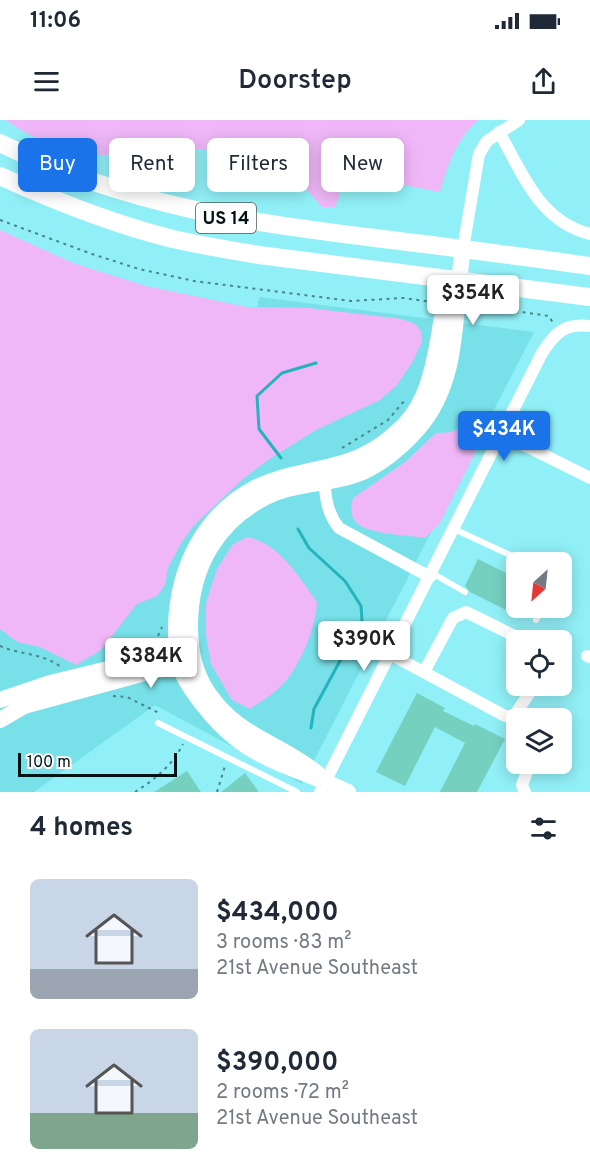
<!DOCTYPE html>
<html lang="en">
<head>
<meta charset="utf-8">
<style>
	:root { --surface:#fff; --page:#f6f6f7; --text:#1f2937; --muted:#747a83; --accent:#1a73e8 }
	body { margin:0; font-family:Overpass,sans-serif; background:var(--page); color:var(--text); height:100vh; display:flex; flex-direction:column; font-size:22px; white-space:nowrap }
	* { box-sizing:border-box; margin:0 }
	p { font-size:20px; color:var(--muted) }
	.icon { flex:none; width:33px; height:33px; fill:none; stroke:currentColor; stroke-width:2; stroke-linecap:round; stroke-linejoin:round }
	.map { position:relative; height:672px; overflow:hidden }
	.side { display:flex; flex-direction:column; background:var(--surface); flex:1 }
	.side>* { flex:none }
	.hud { position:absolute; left:18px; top:18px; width:555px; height:54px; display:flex; gap:12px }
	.needle { width:39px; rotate:207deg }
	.fabs { position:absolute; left:506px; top:432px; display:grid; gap:12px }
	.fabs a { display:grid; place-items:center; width:66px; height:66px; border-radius:9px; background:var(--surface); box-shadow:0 3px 15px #0003; font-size:30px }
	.scale { position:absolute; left:18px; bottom:15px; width:159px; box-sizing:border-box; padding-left:6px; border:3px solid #011214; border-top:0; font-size:16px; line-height:21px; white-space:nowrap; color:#011214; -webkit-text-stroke:4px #fefefe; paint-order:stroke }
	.price { position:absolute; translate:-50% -51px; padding:0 14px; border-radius:6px; background:#fff; color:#222; font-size:20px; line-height:39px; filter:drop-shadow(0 2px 3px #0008) }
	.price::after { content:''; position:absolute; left:50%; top:36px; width:18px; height:14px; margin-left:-9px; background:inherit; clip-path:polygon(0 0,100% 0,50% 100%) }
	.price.selected { background:var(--accent); color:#fff }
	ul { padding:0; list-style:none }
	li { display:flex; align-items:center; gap:18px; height:150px; padding:0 30px }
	li span { display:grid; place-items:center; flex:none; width:168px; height:120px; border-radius:9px; color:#555 }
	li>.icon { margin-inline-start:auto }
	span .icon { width:72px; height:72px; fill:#fffc; stroke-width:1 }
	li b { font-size:26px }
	h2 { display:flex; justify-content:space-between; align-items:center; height:72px; padding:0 30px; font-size:26px }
	.chip { padding:0 21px; border-radius:9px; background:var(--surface); box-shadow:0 3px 15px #0003; font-size:21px; line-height:54px }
	.chip.selected { background:var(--accent); color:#fff }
	.status { display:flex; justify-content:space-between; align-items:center; height:42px; padding:0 30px; background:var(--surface); direction:ltr }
	.status svg { height:16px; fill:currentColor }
	header { display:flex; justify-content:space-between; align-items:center; height:78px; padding:0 30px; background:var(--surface); font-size:27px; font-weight:600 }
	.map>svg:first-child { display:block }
</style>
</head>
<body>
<div class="status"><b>11:06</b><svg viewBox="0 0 49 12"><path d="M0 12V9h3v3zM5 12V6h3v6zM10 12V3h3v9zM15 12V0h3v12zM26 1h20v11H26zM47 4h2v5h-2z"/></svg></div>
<header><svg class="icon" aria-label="menu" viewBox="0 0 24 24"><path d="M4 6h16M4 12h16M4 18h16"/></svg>Doorstep<svg class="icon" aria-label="share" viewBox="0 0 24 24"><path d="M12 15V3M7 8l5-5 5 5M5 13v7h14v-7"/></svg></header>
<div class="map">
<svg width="590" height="672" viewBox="0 0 590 672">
	<rect width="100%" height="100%" fill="#91f0f7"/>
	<!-- built -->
	<path fill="#78e0e8" d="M259,177L534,212L302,664L155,585L34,672H0V480L242,273Z"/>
	<!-- green -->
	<path fill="#efb7f8" d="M5,0H478C456,20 448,44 440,72L323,50L332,61L340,75L335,87H322L299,61L282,53L275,69L262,71L247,63L248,47L218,32L196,29L175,32L100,35L76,25L48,23L26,13Z
		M0,110L73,143L146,166L247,187L309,188L402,199L415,204L421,211L422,222L413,241L397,265L380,280L316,310L268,340L243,359L195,404L181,423L168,448L165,465L157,476L137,484L101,530L76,545L40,527L17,522L0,509Z
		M464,304L473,307L477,316L474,335L440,403L425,418C408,415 366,415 355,401C350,395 351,386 353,378L405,342L436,313L453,312Z
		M247,417C279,423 299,457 317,482C316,507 301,544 284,563C274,574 262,581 250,589L232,580L211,544L206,515V483L217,449L233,424Z"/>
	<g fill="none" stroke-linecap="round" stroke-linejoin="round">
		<!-- stream -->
		<path stroke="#24b3bc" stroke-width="3" d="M281,338L259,309L257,276L282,253L316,243
			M298,409L309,428L345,461L361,486L362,500L314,589L311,608"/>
	</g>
	<!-- building -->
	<path fill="#75d0c0" d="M478,439L516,458V471L506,490L470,472L465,466Z
		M417,573L445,588L443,591L474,606L475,604L505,619L477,672H440L465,623L435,607L405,666L376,652Z
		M187,651L201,672H154Z
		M245,653L259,672H221Z"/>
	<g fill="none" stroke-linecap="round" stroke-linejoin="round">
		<!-- path -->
		<path stroke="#4b8489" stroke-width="2" stroke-dasharray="3 4.5" stroke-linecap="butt" d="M0,100L92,134L139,149L194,161L351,181L403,178L432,182
			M471,189L480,186L549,196L553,203
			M342,328L388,300L404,281
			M0,526C20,535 43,533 61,547
			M147,526L158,516L162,507
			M113,576L127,577L161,594
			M135,672C154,660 173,645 183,624
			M217,672L225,646"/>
		<!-- lane -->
		<path stroke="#fff" stroke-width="6" d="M454,409L525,442
			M432,453L465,472
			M536,500L543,488
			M158,603L297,672"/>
		<!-- street -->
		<path stroke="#fff" stroke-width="12" d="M499,12C523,54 539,101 590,114
			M463,129L479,34L487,21L519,0
			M502,314L590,358
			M324,354C325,374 326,392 339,408L430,457
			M390,534L505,596H514L534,566
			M587,536L590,537
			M424,552L453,498L466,492L523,520
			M320,672L542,233C555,213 564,203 590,206
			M525,672L522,665L530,644"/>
		<!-- secondary -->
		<path stroke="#fff" stroke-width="16" d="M0,580L50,563L187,530
			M0,600L24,586L156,550L188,545
			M318,654C284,625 245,619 215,582C196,559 190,535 190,506C190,447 218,397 275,373C300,363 329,364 355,355C378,347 401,328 417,310C462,260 453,190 463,129
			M348,672C310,653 267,644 234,617C216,603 186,567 179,545C176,533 176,518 176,505C178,447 204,394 257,367C292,350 332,351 365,334C379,328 394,315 405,304C426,282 433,249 438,221C440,211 441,199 444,190C448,180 454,170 458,161"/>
		<!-- primary -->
		<path stroke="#fff" stroke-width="18" d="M0,23C129,87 251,103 391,120C458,128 524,137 590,146
			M0,56C55,81 110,103 169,118C198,125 229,130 259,135L590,177"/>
	</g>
	<g text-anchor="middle" stroke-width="4.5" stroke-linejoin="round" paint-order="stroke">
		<!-- shield labels -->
		<rect fill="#fefefe" stroke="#4d595a" stroke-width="1.5" x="196" y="83" width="60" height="30" rx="4.5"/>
		<g font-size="18" font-weight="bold" fill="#011214">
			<text x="226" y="104">US 14</text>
		</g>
	</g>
</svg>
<div class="fabs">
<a><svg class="needle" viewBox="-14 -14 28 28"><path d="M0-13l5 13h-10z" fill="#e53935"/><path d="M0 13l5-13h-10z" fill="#747a83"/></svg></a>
<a><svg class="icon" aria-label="locate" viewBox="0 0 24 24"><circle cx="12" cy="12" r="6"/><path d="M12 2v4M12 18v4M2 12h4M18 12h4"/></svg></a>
<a><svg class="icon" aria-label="layers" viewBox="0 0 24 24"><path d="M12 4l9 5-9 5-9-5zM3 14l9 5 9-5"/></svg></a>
</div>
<div class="scale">100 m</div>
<b class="price" style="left:473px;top:206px">$354K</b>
<b class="price selected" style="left:504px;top:342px">$434K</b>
<b class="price" style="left:364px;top:552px">$390K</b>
<b class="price" style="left:151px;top:569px">$384K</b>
<div class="hud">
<a class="chip selected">Buy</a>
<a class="chip">Rent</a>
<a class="chip">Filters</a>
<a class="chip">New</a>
</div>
</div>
<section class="side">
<h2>4 homes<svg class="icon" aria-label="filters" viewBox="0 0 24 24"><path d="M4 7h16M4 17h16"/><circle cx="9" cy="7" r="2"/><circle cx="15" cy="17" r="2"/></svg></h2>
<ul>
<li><span style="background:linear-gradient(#c9d6e8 75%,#9aa5b1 0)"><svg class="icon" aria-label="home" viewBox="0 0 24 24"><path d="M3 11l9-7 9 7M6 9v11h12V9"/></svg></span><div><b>$434,000</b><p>3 rooms · 83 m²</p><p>21st Avenue Southeast</p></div></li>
<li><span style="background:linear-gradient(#c9d6e8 70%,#7fa58c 0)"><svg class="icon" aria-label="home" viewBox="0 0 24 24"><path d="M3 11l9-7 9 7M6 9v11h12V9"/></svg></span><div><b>$390,000</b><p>2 rooms · 72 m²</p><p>21st Avenue Southeast</p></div></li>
</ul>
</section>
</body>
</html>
